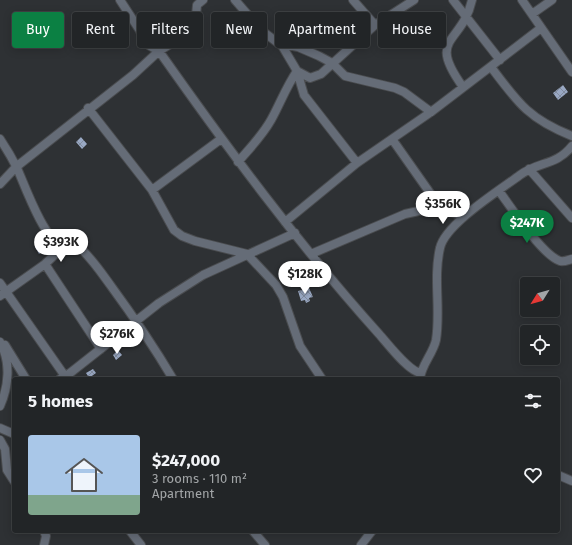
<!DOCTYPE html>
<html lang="en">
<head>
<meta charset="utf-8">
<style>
	:root { --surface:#222527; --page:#2a2d2f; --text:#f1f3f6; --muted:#a2a5a7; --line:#3f4244; --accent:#0b8043 }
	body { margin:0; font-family:"Fira Sans",sans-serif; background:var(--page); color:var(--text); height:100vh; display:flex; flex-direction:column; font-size:15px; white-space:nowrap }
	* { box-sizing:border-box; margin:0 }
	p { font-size:13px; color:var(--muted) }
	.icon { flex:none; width:22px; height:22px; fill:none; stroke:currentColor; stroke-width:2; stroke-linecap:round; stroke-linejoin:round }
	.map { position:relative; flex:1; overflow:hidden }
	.side { position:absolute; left:12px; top:377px; width:548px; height:156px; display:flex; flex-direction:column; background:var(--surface); border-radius:4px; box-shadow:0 2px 10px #0003,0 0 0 1px var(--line) }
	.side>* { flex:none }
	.top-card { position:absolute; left:12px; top:12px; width:548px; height:36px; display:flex; gap:8px }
	.needle { width:26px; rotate:233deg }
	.fabs { position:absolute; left:520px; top:277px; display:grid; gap:8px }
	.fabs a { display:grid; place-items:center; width:40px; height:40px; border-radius:4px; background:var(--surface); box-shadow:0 2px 10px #0003,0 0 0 1px var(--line); font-size:20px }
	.price { position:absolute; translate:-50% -34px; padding:0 9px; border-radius:14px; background:#fff; color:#222; font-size:13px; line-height:26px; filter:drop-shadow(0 1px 2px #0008) }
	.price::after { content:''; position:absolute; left:50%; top:24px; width:12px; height:9px; margin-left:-6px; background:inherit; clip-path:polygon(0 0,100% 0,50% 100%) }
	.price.on { background:var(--accent); color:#fff }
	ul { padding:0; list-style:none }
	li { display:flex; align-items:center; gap:12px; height:100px; padding:0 16px }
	li span { display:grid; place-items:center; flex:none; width:112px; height:80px; border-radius:4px; color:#555 }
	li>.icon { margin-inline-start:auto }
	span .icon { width:48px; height:48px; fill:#fffc; stroke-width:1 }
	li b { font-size:17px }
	h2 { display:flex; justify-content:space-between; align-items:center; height:48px; padding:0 16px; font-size:17px }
	.pill { padding:0 14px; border-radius:4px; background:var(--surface); box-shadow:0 2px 10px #0003,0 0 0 1px var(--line); font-size:14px; line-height:36px }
	.pill.on { background:var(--accent); color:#fff }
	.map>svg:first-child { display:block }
</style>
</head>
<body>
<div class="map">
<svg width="572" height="545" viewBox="0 0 572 545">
	<defs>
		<pattern id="building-cross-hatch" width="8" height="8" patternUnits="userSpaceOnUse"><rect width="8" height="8" fill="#99a8c3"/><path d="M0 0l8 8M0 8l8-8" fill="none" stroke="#818c9f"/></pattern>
	</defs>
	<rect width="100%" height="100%" fill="#2e3134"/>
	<!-- building -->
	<path fill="url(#building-cross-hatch)" d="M563,85L568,92L558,100L553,93Z
		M81,137L87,144L82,149L76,142Z
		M42,243L46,249L39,254L35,247Z
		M309,288L313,297L309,298L310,301L306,303L305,300L301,301L298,291Z
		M118,350L122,355L116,360L113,355Z
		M93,369L96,373L89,378L86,373Z"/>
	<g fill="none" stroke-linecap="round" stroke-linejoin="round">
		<defs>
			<path id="minor" d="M120,0L150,46L159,51C228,149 299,245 379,334C388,344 409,372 421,373
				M235,0L261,30L278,43L298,47L319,56L332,63L345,76L395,88L404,92L431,112
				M453,0L500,60
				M522,0L572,72
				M532,14L552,0
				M375,25L414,0
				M140,31L175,41
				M281,44L297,71L304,95L357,163
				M491,67C518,103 529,119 572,136
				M297,71L310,78L321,74L375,25L353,0
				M463,87C426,36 462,45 472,0
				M88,108L152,190L174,230L182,236L195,241L247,254L276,285L283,297L300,346L322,379
				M0,139C6,148 12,158 17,168C25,186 44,240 63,247
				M392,139L442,210
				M238,162C250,148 262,136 271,120C280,104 286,87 297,71
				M529,169L572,218
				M0,184L16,167L133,75L159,51L185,35L195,26L197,5L203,0
				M152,190L221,139
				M499,191C511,207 542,255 560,261C564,262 568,260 572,259
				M285,222L357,163L431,112L541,28
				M311,254L405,214L423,210H442L464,216
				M45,264L101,349
				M0,283L67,379
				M0,296L45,264L63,247L77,245C91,257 100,271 111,286C133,316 154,347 173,379
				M0,342C11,362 9,386 0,406
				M5,345L26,379
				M60,379L65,377L159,303L203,275L295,233
				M420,379C421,365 433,354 436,340C441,310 433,278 440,248C445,224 500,190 520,175C539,161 556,166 572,146
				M0,428L14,434
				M0,440L5,449L7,470L14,481
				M558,475L572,481
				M44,531L46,536L44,545
				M130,531L141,545
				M253,531L265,545
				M361,545L372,531"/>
		</defs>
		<!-- minor casing -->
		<use href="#minor" stroke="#4a4c4f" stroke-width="10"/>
		<!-- minor -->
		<use href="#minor" stroke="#656c77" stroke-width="8"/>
	</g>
</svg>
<div class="fabs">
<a><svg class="needle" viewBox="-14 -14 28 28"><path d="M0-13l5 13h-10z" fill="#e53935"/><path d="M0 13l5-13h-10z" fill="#a2a5a7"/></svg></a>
<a><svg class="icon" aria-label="locate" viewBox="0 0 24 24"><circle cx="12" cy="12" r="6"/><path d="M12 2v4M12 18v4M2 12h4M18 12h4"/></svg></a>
</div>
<b class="price" style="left:443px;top:225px">$356K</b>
<b class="price on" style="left:527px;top:244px">$247K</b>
<b class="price" style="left:61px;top:263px">$393K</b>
<b class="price" style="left:305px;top:295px">$128K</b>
<b class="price" style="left:117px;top:355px">$276K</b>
<div class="top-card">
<a class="pill on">Buy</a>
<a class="pill">Rent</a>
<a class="pill">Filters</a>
<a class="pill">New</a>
<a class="pill">Apartment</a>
<a class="pill">House</a>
</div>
<section class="side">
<h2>5 homes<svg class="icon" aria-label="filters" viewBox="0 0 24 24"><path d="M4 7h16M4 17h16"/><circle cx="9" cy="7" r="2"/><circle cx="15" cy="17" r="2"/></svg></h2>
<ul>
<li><span style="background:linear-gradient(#a9c7e8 75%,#7fa58c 0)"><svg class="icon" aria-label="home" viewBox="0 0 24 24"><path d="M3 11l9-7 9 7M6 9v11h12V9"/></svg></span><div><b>$247,000</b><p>3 rooms · 110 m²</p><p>Apartment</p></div><svg class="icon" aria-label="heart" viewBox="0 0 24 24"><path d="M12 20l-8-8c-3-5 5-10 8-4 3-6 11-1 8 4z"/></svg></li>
</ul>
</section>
</div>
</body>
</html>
